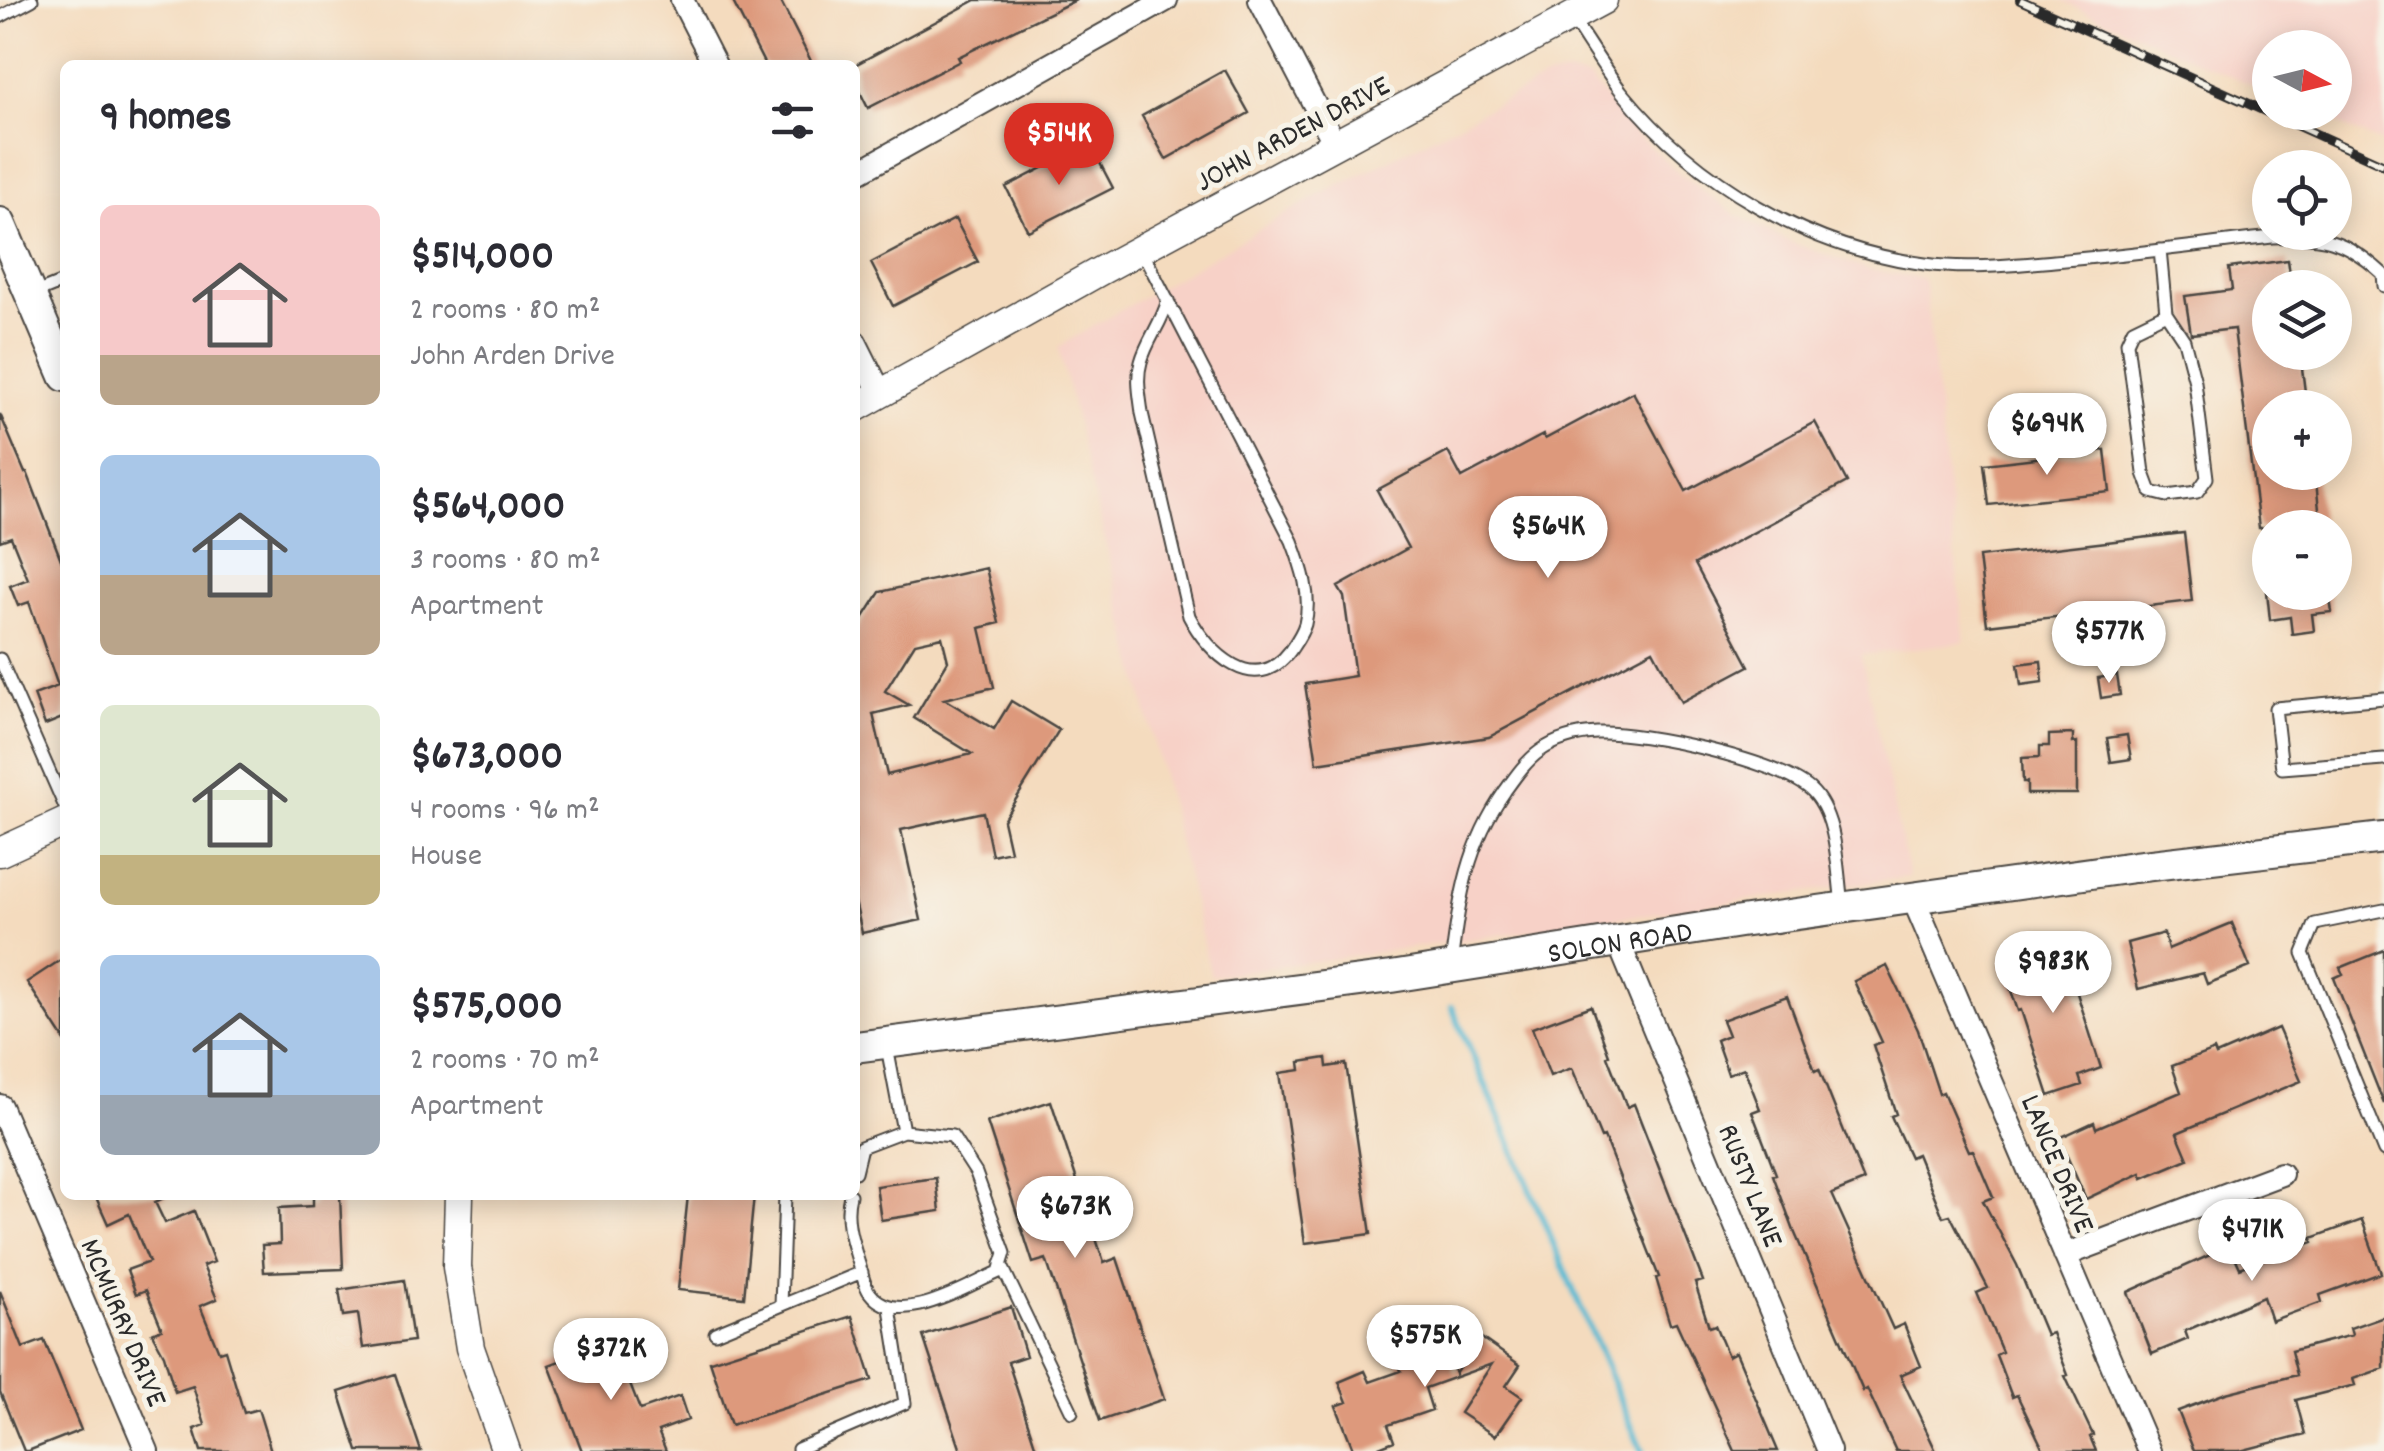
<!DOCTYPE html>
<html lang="en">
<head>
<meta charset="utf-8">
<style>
	:root { --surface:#fff; --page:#f2f2f3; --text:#2b2b33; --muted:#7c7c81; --accent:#d93025 }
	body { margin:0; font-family:Dekko,sans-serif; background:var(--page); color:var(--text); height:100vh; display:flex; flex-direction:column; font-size:38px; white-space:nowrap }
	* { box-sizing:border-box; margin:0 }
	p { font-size:32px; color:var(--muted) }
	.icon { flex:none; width:55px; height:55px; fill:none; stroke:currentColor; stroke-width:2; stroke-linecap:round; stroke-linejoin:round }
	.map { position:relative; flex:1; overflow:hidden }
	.details { position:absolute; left:60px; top:60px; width:800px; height:1140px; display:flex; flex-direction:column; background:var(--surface); border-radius:15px; box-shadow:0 5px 25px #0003 }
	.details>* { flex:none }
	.needle { width:65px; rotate:97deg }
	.fabs { position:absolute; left:2252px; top:30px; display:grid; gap:20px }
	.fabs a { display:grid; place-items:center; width:100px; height:100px; border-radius:50%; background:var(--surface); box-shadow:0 5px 25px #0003; font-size:50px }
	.price { position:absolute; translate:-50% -85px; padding:0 22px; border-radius:35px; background:#fff; color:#222; font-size:32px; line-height:65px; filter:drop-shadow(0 2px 5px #0008) }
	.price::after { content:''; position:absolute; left:50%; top:60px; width:30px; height:22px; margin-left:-15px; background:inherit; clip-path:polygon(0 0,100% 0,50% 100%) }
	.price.current { background:var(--accent); color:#fff }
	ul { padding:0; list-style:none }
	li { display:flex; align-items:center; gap:30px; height:250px; padding:0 40px }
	li span { display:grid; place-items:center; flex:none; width:280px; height:200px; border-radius:15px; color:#555 }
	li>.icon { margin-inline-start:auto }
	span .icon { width:120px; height:120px; fill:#fffc; stroke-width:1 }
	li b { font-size:42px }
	h2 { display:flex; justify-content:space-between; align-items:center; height:120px; padding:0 40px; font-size:42px }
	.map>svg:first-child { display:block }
</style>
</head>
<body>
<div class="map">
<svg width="2384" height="1451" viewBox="0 0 2384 1451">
	<rect width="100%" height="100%" fill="#f7f3e8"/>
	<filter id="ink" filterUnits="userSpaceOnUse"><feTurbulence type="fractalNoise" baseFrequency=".01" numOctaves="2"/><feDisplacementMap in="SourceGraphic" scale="20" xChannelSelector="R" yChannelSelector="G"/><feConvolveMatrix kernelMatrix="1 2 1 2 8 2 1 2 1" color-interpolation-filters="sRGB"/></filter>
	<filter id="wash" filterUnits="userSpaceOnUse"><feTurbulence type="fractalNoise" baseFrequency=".0048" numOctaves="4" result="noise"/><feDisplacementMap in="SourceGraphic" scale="40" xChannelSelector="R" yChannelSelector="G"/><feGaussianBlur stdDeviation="2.25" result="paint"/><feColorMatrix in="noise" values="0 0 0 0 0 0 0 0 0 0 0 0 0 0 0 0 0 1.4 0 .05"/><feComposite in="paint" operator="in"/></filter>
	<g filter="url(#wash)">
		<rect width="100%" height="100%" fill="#f4dbbe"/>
		<!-- built -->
		<path fill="#f7d1c7" d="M2059,0H2384V144L2313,113L2335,112V48H2270V93Z
			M1566,74L1589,78L1637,135L1683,176L1736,215L1795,244L1868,269L1924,279L1965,642L1861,655L1909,877L1211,976L1058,347L1301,205L1547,78Z"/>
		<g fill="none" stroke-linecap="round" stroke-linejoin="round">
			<!-- stream -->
			<path stroke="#55bad3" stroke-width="6" d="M1452,1007L1642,1451"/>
		</g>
		<g id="blocks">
			<!-- building -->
			<path fill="#dd997b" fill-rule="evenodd" d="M732,0H780L813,65H765Z
				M976,0H1076L958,57L960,61L868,108L855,82V65Z
				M1225,70L1249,113L1166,159L1142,116Z
				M1090,144L1113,188L1028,231L1006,187Z
				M955,219L978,262L893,306L871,263Z
				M2288,260L2292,288H2270V352H2300L2307,408H2270V472H2315L2321,528H2259L2234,329L2191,334L2185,296L2232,290L2229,268Z
				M1633,392L1686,491L1815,422L1847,482L1695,564L1749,666L1681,702L1653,650L1489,737L1317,763L1305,684L1355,676L1344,597L1338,587L1408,548L1377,490L1448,452L1462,478L1543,435L1545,439Z
				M0,414L25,473L27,472L65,570V717L45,725L34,695L58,686L29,602L18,606L10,586L28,579L11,537L0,541Z
				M2105,450L2110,492L1989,505L1984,464Z
				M2184,533L2192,601L1987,625L1979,557Z
				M986,568L999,623L980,628L994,687L944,699L994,729L1011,701L1059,730L1003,820L1010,851L992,855L983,812L901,830L921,920L862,933L855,901V631L880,592ZM942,637L948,661L914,718L972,754L887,775L873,714L909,705L885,691L915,643Z
				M2267,592H2329L2332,612L2312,614L2314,631L2292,634L2290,617L2270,620Z
				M2041,661L2043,682L2021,685L2018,664Z
				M2117,675L2120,695L2101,698L2098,678Z
				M2073,734V743L2077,742V794H2027V782H2023L2022,758L2040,757V746H2049V735Z
				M2127,735L2131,759L2111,762L2107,738Z
				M2232,923L2250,967L2207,984L2203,973L2138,989L2127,943L2164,933L2168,949Z
				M2064,942L2081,989L2076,990L2101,1068L2079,1076L2082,1085L2049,1096L2021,1010L2018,1011L2002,964Z
				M2384,950V1104L2334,978L2343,974L2340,968Z
				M65,957V1041L27,982Z
				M1887,966L1918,1030L1939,1094L1943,1092L1969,1151L1973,1150L1993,1197L1983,1201L2017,1265L2046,1335L2052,1333L2068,1375L2065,1376L2093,1435L2090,1437L2096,1451H2044L2017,1395L2012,1397L1996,1355L2002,1352L1977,1293L1988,1288L1950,1215L1943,1217L1917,1154L1910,1157L1891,1116L1896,1114L1873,1045L1882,1042L1854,981Z
				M1787,996L1815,1071L1819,1069L1864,1181L1832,1194L1893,1329L1904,1324L1921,1366L1900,1375L1936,1451H1896L1867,1389L1863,1391L1794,1231L1773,1175L1776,1174L1752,1112L1760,1109L1744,1068L1728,1074L1716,1040L1728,1035L1722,1020Z
				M1591,1006L1609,1055L1607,1056L1627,1107L1634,1104L1703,1281L1695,1283L1709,1327L1715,1325L1728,1356L1736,1352L1778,1451H1735L1676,1322L1670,1324L1656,1278L1659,1277L1604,1137L1601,1138L1572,1068L1550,1076L1532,1028Z
				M2278,1028L2301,1081L2177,1133L2188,1159L2143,1178L2141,1173L2086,1199L2059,1138L2094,1122L2096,1128L2181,1092L2172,1066L2214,1050L2216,1055Z
				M1326,1058L1327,1067L1346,1064L1371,1234L1305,1243L1280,1073L1301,1070L1300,1062Z
				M1051,1101L1104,1263L1117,1258L1164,1399L1100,1421L1046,1259L1033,1263L987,1122Z
				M936,1178L940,1211L881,1220L876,1186Z
				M95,1195H170L155,1202L165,1223L194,1211L214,1262L203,1266L217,1299L200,1306L219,1352L225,1350L244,1413L258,1409L271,1451H201L194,1429L205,1425L193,1386L175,1392L164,1355L152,1333L162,1329L146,1290L136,1294L127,1270L149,1262L129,1214L108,1224Z
				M313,1195H340L343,1269L264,1272L262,1245L280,1244L279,1208L313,1206Z
				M688,1195H754L744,1297L678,1290Z
				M2362,1220L2381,1273L2320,1295L2322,1302L2271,1321L2263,1297L2185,1331L2188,1339L2152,1354L2128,1292L2230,1246L2240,1268L2313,1242L2312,1238Z
				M404,1280L413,1341L363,1348L358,1314L343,1316L339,1290Z
				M0,1291L23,1348L44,1340L81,1430L28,1451H24L0,1392Z
				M1011,1307L1026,1356L1008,1362L1037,1451H961L923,1336Z
				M852,1316L872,1380L731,1425L710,1361Z
				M2384,1316V1368L2353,1379L2355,1385L2296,1400L2305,1434L2240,1451H2194L2178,1411L2226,1393L2297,1375L2291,1351L2352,1335L2350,1328Z
				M1439,1328L1455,1374L1480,1337L1520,1365L1506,1386L1522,1397L1495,1436L1460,1413L1492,1364L1425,1388L1432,1410L1388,1425L1394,1441L1369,1451H1354L1336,1406L1347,1402L1339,1382L1365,1371L1370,1382L1401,1371L1392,1345Z
				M624,1337L633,1360L622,1364L640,1410L680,1396L688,1420L658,1431L666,1451H582L549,1365Z
				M395,1374L421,1451H358L339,1392Z"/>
		</g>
	</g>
	<g filter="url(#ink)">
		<use href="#blocks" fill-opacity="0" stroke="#494541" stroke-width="2.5"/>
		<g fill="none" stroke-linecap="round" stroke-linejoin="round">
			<defs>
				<path id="service" d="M0,17L32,0
					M1571,17C1588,42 1604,69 1622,92C1696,183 1809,249 1925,264C1968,270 2011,265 2054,261C2127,255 2200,245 2272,237C2323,235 2344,238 2383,274L2384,286
					M1141,249L1292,541C1302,567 1312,596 1305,624C1302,634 1296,642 1290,651C1255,698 1208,653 1189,616L1142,413C1140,396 1136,379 1141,362C1147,340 1162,323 1168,300
					M2160,250L2166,313L2184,340L2195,382L2207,478L2197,492L2167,496L2151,492L2144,473L2127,342L2133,329L2166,313
					M31,295L65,281
					M0,659L65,807
					M2384,698L2275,708L2282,768L2384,760
					M2384,910L2315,924L2303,953L2384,1151
					M1451,964C1460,897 1466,847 1505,791C1515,777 1526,761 1540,751C1557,739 1576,734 1597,733C1642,731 1776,760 1810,789C1838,814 1837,870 1842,904
					M887,1047L903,1131
					M850,1195C844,1218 852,1241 859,1264C862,1272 864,1286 870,1293C898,1330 966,1286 999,1272L1005,1253L976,1173L952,1136L903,1131L861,1147L855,1172
					M1001,1264L1072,1412
					M781,1305L785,1195
					M715,1333L862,1272
					M798,1449L905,1403L890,1308"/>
				<path id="minor" d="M682,0L715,65
					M1260,0L1336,146
					M855,174L1166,0
					M855,342L881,394
					M1913,898L2149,1451
					M1618,941L1829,1451
					M0,1106L147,1451
					M2065,1255L2281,1174"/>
				<path id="tertiary" d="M855,408L1100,271L1603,0
					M0,852L65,822
					M459,1195L457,1267L470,1348L506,1451"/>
				<g id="secondary">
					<path d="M0,223L65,376"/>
					<path id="s1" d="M855,1047L1391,977L1740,922L2134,867L2384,838"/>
				</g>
			</defs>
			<!-- service casing -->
			<use href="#service" stroke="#494541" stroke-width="15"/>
			<!-- minor casing -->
			<use href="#minor" stroke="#494541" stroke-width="26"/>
			<!-- tertiary casing -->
			<use href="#tertiary" stroke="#494541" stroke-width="31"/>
			<!-- secondary casing -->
			<use href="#secondary" stroke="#494541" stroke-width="34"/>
			<!-- service -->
			<use href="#service" stroke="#fff" stroke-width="11"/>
			<!-- minor -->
			<use href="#minor" stroke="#fff" stroke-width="22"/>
			<!-- tertiary -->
			<use href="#tertiary" stroke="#fff" stroke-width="28"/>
			<!-- secondary -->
			<use href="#secondary" stroke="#fff" stroke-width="30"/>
			<defs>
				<path id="rail" d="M2020,0L2384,165"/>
			</defs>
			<!-- rail casing -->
			<use href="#rail" stroke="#2b2b2b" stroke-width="10"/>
			<!-- rail -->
			<use href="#rail" stroke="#f7f3e8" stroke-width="6" stroke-dasharray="19" stroke-linecap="butt"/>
		</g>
	</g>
	<g text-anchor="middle" stroke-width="10" stroke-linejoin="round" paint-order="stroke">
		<!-- street labels -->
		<g font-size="30" fill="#2b2b2b" stroke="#f7f3e8">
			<text transform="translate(1292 132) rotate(-28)" y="10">JOHN ARDEN DRIVE</text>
			<text dy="10" stroke="none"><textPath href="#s1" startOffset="772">SOLON ROAD</textPath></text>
			<text transform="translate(2059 1163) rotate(67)" y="10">LANCE DRIVE</text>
			<text transform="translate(1752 1185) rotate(68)" y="10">RUSTY LANE</text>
			<text transform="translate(125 1322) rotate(67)" y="10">MCMURRY DRIVE</text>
		</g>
	</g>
</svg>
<div class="fabs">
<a><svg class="needle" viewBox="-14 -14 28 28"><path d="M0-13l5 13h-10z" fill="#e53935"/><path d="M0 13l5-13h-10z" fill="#7c7c81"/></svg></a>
<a><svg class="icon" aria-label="locate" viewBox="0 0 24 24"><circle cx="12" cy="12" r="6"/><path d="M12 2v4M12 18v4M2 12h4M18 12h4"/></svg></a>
<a><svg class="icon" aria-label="layers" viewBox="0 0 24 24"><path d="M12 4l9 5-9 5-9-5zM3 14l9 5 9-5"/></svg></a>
<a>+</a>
<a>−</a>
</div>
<b class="price current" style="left:1059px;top:188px">$514K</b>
<b class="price" style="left:2047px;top:478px">$694K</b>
<b class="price" style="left:1548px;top:581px">$564K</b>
<b class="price" style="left:2109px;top:686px">$577K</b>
<b class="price" style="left:2053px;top:1016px">$983K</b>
<b class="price" style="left:1075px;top:1261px">$673K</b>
<b class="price" style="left:2252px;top:1284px">$471K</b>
<b class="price" style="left:1425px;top:1390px">$575K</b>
<b class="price" style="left:611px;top:1403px">$372K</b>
<section class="details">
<h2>9 homes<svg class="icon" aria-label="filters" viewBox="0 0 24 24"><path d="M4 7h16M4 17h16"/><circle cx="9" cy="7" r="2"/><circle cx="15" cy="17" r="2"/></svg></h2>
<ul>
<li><span style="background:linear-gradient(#f6c9c9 75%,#b9a48a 0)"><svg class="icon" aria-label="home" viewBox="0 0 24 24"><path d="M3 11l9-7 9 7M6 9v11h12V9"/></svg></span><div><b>$514,000</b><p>2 rooms · 80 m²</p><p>John Arden Drive</p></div></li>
<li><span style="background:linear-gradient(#a9c7e8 60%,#b9a48a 0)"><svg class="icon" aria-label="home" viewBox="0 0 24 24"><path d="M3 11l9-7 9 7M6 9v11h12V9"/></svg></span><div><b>$564,000</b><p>3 rooms · 80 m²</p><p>Apartment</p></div></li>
<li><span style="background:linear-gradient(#dfe7d0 75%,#c2b280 0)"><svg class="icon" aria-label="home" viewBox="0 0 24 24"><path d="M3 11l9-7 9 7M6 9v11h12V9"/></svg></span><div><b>$673,000</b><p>4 rooms · 96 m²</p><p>House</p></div></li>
<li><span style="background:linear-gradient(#a9c7e8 70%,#9aa5b1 0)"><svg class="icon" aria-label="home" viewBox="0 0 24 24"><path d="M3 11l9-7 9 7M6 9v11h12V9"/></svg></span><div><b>$575,000</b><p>2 rooms · 70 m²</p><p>Apartment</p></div></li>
</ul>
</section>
</div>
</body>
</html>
